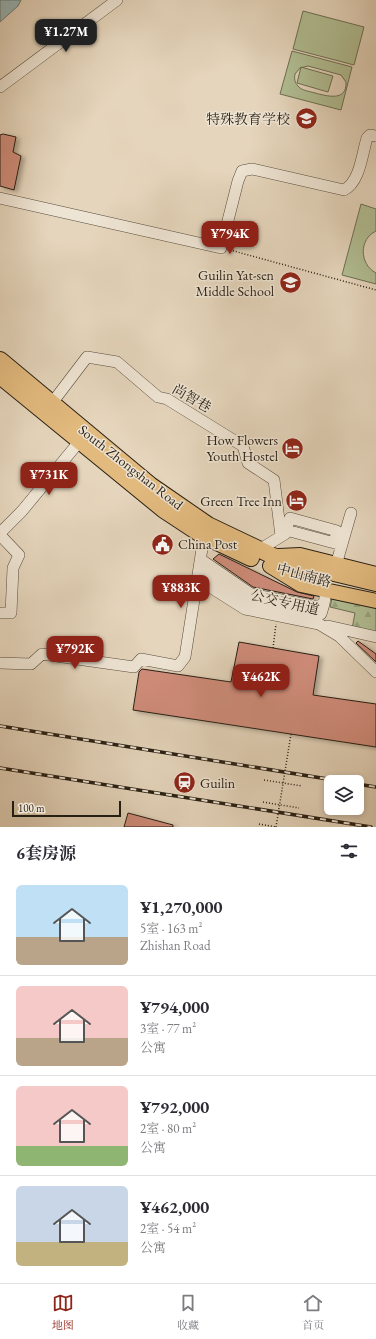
<!DOCTYPE html>
<html lang="zh">
<head>
<meta charset="utf-8">
<style>
	:root { --surface:#fff; --page:#f2f2f3; --text:#2b2b33; --muted:#7c7c81; --line:#e1e1e2; --accent:#8f2418 }
	body { margin:0; font-family:"EB Garamond","Noto Serif SC",serif; background:var(--page); color:var(--text); height:100vh; display:flex; flex-direction:column; font-size:15px; white-space:nowrap }
	* { box-sizing:border-box; margin:0 }
	p { font-size:13px; color:var(--muted) }
	.icon { flex:none; width:22px; height:22px; fill:none; stroke:currentColor; stroke-width:2; stroke-linecap:round; stroke-linejoin:round }
	.map { position:relative; height:827px; overflow:hidden }
	.sheet { display:flex; flex-direction:column; background:var(--surface); flex:1 }
	.sheet>* { flex:none }
	.tools { position:absolute; left:324px; top:775px; display:grid; gap:8px }
	.tools a { display:grid; place-items:center; width:40px; height:40px; border-radius:6px; background:var(--surface); box-shadow:0 2px 6px #0003; font-size:20px }
	.scale { position:absolute; left:12px; bottom:10px; width:109px; box-sizing:border-box; padding-left:4px; border:2px solid #281f14; border-top:0; font-size:11px; line-height:14px; white-space:nowrap; color:#281f14; -webkit-text-stroke:3px #eee4d3; paint-order:stroke }
	.price { position:absolute; translate:-50% -34px; padding:0 9px; border-radius:8px; background:var(--accent); color:#fff; font-size:13px; line-height:26px; filter:drop-shadow(0 1px 2px #0008) }
	.price::after { content:''; position:absolute; left:50%; top:24px; width:12px; height:9px; margin-left:-6px; background:inherit; clip-path:polygon(0 0,100% 0,50% 100%) }
	.price.current { background:#222; color:#fff }
	ul { padding:0; list-style:none }
	li { display:flex; align-items:center; gap:12px; height:100px; padding:0 16px }
	li+li { border-top:1px solid var(--line) }
	li span { display:grid; place-items:center; flex:none; width:112px; height:80px; border-radius:6px; color:#555 }
	li>.icon { margin-inline-start:auto }
	span .icon { width:48px; height:48px; fill:#fffc; stroke-width:1 }
	li b { font-size:17px }
	h2 { display:flex; justify-content:space-between; align-items:center; height:48px; padding:0 16px; font-size:17px }
	.menu { display:flex; justify-content:space-around; align-items:center; height:56px; border-top:1px solid var(--line); background:var(--surface); font-size:11px; color:var(--muted) }
	.menu a { display:grid; justify-items:center; gap:2px }
	.menu .current { color:var(--accent) }
	.map>svg:first-child { display:block }
</style>
</head>
<body>
<div class="map">
<svg width="376" height="827" viewBox="0 0 376 827">
	<defs>
		<pattern id="forest-firs" width="22" height="20" patternUnits="userSpaceOnUse"><rect width="22" height="20" fill="#b1be93"/><path d="M5 1l3.5 6h-7zM16 11l3.5 6h-7z" fill="#98a37e"/></pattern>
		<filter id="shadow"><feDropShadow dx="3.5" dy="2" stdDeviation="2" flood-color="#0004"/></filter>
	</defs>
	<rect width="100%" height="100%" fill="#e5d5bc"/>
	<filter id="stains"><feTurbulence type="fractalNoise" baseFrequency=".005" numOctaves="4"/><feColorMatrix values="0 0 0 0 .2 0 0 0 0 .09 0 0 0 0 .02 0 0 0 .5 -.17"/></filter>
	<radialGradient id="worn" r=".72"><stop offset=".6" stop-color="#630" stop-opacity="0"/><stop offset="1" stop-color="#630" stop-opacity=".3"/></radialGradient>
	<!-- forest -->
	<path fill="url(#forest-firs)" stroke="#6c6e54" d="M333,595L376,604V634L352,629L355,613L330,607Z"/>
	<!-- garden -->
	<path fill="#b1be93" stroke="#6c6e54" fill-rule="evenodd" d="M303,11L364,27L354,65L293,49Z
		M292,51L352,67L341,110L280,94ZM308,66L341,75L346,82C347,102 327,96 315,93C309,91 302,91 298,86C295,83 294,79 295,74L300,68Z
		M301,67L333,76L328,92L297,83Z
		M361,204L376,209V231C359,239 359,264 376,273V284L342,275Z"/>
	<!-- water -->
	<path fill="#98b7b9" stroke="#6b7a77" d="M0,0H21L18,6L0,22Z"/>
	<!-- building -->
	<path fill="#cf8c7a" stroke="#281f14" filter="url(#shadow)" d="M3,134L16,137L13,152L21,156L14,190L0,186V135Z
		M219,554L297,592L314,596L313,599L253,587L213,559Z
		M358,641L376,654V662L356,643Z
		M239,642L319,656L313,695L376,704V747L133,710L139,672L142,669L231,682Z
		M128,813L173,825V827H124Z"/>
	<g fill="none" stroke-linecap="round" stroke-linejoin="round">
		<defs>
			<path id="minor" d="M0,87L117,0
				M0,198L221,248L238,181L242,171L252,169L344,190C360,182 362,154 367,138L370,135L376,136
				M52,403L87,357L117,362L158,397L167,399L243,446L248,463L274,480L281,536
				M286,530L342,545
				M0,533L22,511L79,442
				M0,535L19,555L13,568L11,613H0
				M259,550L285,534L290,518L337,531L334,543
				M203,561L251,594L316,607L324,604L326,591
				M336,565L351,513
				M201,570L248,602L316,615L321,614L324,604
				M201,571L199,580L245,609L319,624L339,636L376,672
				M328,626L376,637
				M0,663L31,664L42,654L134,667L141,659L178,666L185,657L204,536"/>
			<path id="major" d="M279,556L300,555L376,574
				M270,566L301,585L376,601"/>
			<path id="highway" d="M0,360L150,485L208,525L273,556L305,566L376,583
				M0,376L164,510L202,535L251,558"/>
		</defs>
		<!-- minor casing -->
		<use href="#minor" stroke="#574c3e" stroke-width="12"/>
		<!-- major casing -->
		<use href="#major" stroke="#281f14" stroke-width="16"/>
		<!-- highway casing -->
		<use href="#highway" stroke="#281f14" stroke-width="18"/>
		<!-- path -->
		<path stroke="#281f14" stroke-width="1.5" stroke-dasharray="1 2" stroke-linecap="butt" d="M230,250L376,290
			M273,648L276,624
			M264,780L302,786
			M263,802L299,808
			M259,824L276,827"/>
		<!-- minor -->
		<use href="#minor" stroke="#eee4d3" stroke-width="11"/>
		<!-- major -->
		<use href="#major" stroke="#e2ba7e" stroke-width="14"/>
		<!-- highway -->
		<use href="#highway" stroke="#e2ba7e" stroke-width="16"/>
		<defs>
			<path id="rail" d="M0,726L346,782
				M0,768L371,827
				M357,784L376,787"/>
		</defs>
		<!-- rail casing -->
		<use href="#rail" stroke="#281f14" stroke-width="3.5"/>
		<!-- rail -->
		<use href="#rail" stroke="#eee4d3" stroke-width="2" stroke-dasharray="6" stroke-linecap="butt"/>
		<!-- path-bridge -->
		<path stroke="#281f14" stroke-width="1.5" stroke-dasharray="1 2" stroke-linecap="butt" d="M276,827L291,734"/>
	</g>
	<!-- icons -->
	<defs>
		<symbol id="school-disc" viewBox="-11 -11 22 22"><circle r="9.5" fill="#8f2418" stroke="#eee4d3"/><path d="M0-5L7-2L0 1L-7-2ZM-4 1L0 2.5L4 1V4Q0 6-4 4Z" fill="#fff"/></symbol>
		<symbol id="hotel-disc" viewBox="-11 -11 22 22"><circle r="9.5" fill="#8f2418" stroke="#eee4d3"/><path d="M-6-4.5h1.5V1H6V5H4.5V3h-9V5H-6ZM-4 0a1.8 1.8 0 1 1 3.6 0ZM.5 0V-2.5h3Q6-2.5 6 0Z" fill="#fff"/></symbol>
		<symbol id="civic-disc" viewBox="-11 -11 22 22"><circle r="9.5" fill="#8f2418" stroke="#eee4d3"/><path d="M-.6-6.5H3V-4.5H.6V-3L4-1V1h2V6H-6V1h2V-1L-.6-3ZM-1.2 2.5V6h2.4V2.5Z" fill="#fff"/></symbol>
		<symbol id="station-disc" viewBox="-11 -11 22 22"><circle r="9.5" fill="#8f2418" stroke="#eee4d3"/><path d="M-3-6H3Q5-6 5-4V2Q5 4 3 4L4.5 6H3L1.5 4h-3L-3 6H-4.5L-3 4Q-5 4-5 2V-4Q-5-6-3-6ZM-3.5-4v3h7v-3ZM-3.5 1v1.5H-2V1ZM2 1v1.5H3.5V1Z" fill="#fff"/></symbol>
	</defs>
	<g fill-rule="evenodd">
		<use href="#school-disc" x="294" y="106" width="25" height="25"/>
		<use href="#school-disc" x="278" y="270" width="25" height="25"/>
		<use href="#hotel-disc" x="280" y="436" width="25" height="25"/>
		<use href="#hotel-disc" x="284" y="488" width="25" height="25"/>
		<use href="#civic-disc" x="150" y="532" width="25" height="25"/>
		<use href="#station-disc" x="172" y="770" width="25" height="25"/>
	</g>
	<g text-anchor="middle" stroke-width="3" stroke-linejoin="round" paint-order="stroke">
		<!-- poi labels -->
		<g font-size="14" fill="#281f14" stroke="#eee4d3" text-anchor="end">
			<text x="290" y="124">特殊教育学校</text>
			<text x="274" y="280">Guilin Yat-sen<tspan x="274" dy="16">Middle School</tspan></text>
			<text x="278" y="445">How Flowers<tspan x="278" dy="16">Youth Hostel</tspan></text>
			<text x="282" y="506">Green Tree Inn</text>
			<text x="178" y="549" text-anchor="start">China Post</text>
			<text x="200" y="788" text-anchor="start">Guilin</text>
		</g>
		<!-- street labels -->
		<g font-size="14" fill="#281f14" stroke="#eee4d3">
			<text transform="translate(192 398) rotate(30)" y="5">尚智巷</text>
			<text transform="translate(131 467) rotate(38)" y="5">South Zhongshan Road</text>
			<text transform="translate(304 575) rotate(15)" y="5">中山南路</text>
			<text transform="translate(285 602) rotate(13)" y="5">公交专用道</text>
		</g>
	</g>
	<rect width="100%" height="100%" filter="url(#stains)"/>
	<rect width="100%" height="100%" fill="url(#worn)"/>
</svg>
<div class="tools">
<a><svg class="icon" aria-label="layers" viewBox="0 0 24 24"><path d="M12 4l9 5-9 5-9-5zM3 14l9 5 9-5"/></svg></a>
</div>
<div class="scale">100 m</div>
<b class="price current" style="left:66px;top:53px">¥1.27M</b>
<b class="price" style="left:230px;top:255px">¥794K</b>
<b class="price" style="left:49px;top:496px">¥731K</b>
<b class="price" style="left:181px;top:609px">¥883K</b>
<b class="price" style="left:75px;top:670px">¥792K</b>
<b class="price" style="left:261px;top:698px">¥462K</b>
</div>
<section class="sheet">
<h2>6套房源<svg class="icon" aria-label="filters" viewBox="0 0 24 24"><path d="M4 7h16M4 17h16"/><circle cx="9" cy="7" r="2"/><circle cx="15" cy="17" r="2"/></svg></h2>
<ul>
<li><span style="background:linear-gradient(#bfe0f5 65%,#b9a48a 0)"><svg class="icon" aria-label="home" viewBox="0 0 24 24"><path d="M3 11l9-7 9 7M6 9v11h12V9"/></svg></span><div><b>¥1,270,000</b><p>5室 · 163 m²</p><p>Zhishan Road</p></div></li>
<li><span style="background:linear-gradient(#f6c9c9 65%,#b9a48a 0)"><svg class="icon" aria-label="home" viewBox="0 0 24 24"><path d="M3 11l9-7 9 7M6 9v11h12V9"/></svg></span><div><b>¥794,000</b><p>3室 · 77 m²</p><p>公寓</p></div></li>
<li><span style="background:linear-gradient(#f6c9c9 75%,#8fb573 0)"><svg class="icon" aria-label="home" viewBox="0 0 24 24"><path d="M3 11l9-7 9 7M6 9v11h12V9"/></svg></span><div><b>¥792,000</b><p>2室 · 80 m²</p><p>公寓</p></div></li>
<li><span style="background:linear-gradient(#c9d6e8 70%,#c2b280 0)"><svg class="icon" aria-label="home" viewBox="0 0 24 24"><path d="M3 11l9-7 9 7M6 9v11h12V9"/></svg></span><div><b>¥462,000</b><p>2室 · 54 m²</p><p>公寓</p></div></li>
</ul>
</section>
<nav class="menu">
<a class="current"><svg class="icon" aria-label="map" viewBox="0 0 24 24"><path d="M3 6l6-2 6 2 6-2v14l-6 2-6-2-6 2zM9 4v14M15 6v14"/></svg>地图</a>
<a><svg class="icon" aria-label="saved" viewBox="0 0 24 24"><path d="M7 4h10v16l-5-4-5 4z"/></svg>收藏</a>
<a><svg class="icon" aria-label="home" viewBox="0 0 24 24"><path d="M3 11l9-7 9 7M6 9v11h12V9"/></svg>首页</a>
</nav>
</body>
</html>
